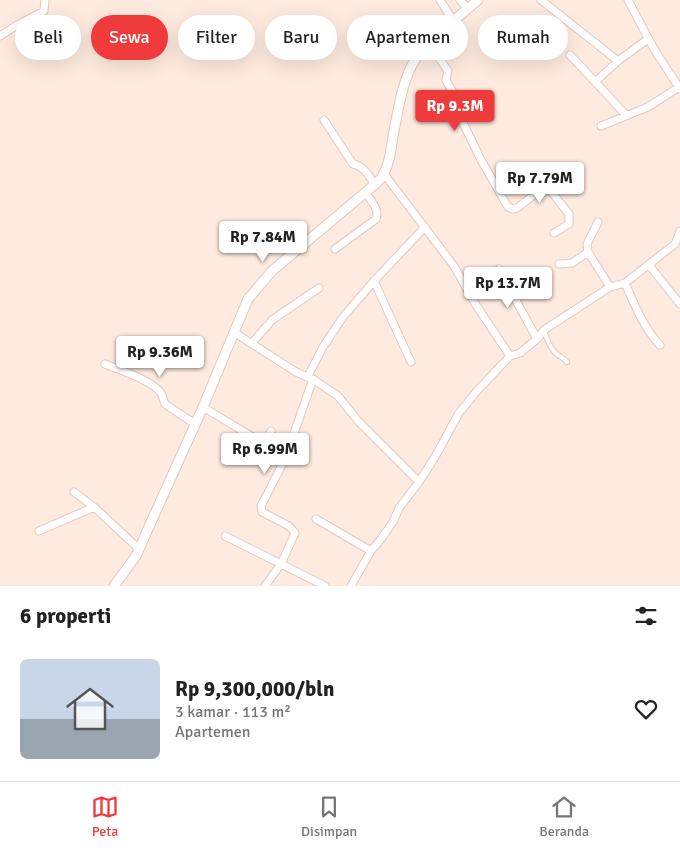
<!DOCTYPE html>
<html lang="id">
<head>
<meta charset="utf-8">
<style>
	:root { --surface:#fff; --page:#f2f2f2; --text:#222; --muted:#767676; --line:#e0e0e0; --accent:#f03b3d }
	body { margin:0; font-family:Signika,sans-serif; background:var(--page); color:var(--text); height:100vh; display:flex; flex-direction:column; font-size:19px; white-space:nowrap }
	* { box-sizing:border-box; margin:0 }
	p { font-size:16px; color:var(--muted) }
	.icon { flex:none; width:28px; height:28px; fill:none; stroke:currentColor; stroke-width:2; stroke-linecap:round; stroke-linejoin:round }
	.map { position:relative; height:586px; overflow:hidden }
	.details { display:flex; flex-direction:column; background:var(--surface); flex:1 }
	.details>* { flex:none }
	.guide { position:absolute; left:15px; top:15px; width:650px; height:45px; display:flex; gap:10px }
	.price { position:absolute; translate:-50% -42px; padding:0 11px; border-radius:5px; background:#fff; color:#222; font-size:16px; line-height:32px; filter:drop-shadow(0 1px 2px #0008) }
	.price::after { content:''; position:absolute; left:50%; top:30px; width:15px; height:11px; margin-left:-8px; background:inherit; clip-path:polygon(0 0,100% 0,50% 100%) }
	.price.selected { background:var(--accent); color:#fff }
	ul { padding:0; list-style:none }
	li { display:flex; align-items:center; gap:15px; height:125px; padding:0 20px }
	li span { display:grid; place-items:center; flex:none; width:140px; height:100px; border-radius:8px; color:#555 }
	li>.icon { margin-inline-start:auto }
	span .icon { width:60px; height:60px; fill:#fffc; stroke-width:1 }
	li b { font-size:21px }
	h2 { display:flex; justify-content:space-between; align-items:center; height:60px; padding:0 20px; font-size:21px }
	.tag { padding:0 18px; border-radius:22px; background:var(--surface); box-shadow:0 5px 20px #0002; font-size:18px; line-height:45px }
	.tag.selected { background:var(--accent); color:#fff }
	.dock { display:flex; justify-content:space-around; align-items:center; height:70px; border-top:1px solid var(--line); background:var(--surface); font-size:14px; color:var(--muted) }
	.dock a { display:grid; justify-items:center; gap:2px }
	.dock .selected { color:var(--accent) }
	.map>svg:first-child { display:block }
</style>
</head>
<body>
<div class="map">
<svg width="680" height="586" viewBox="0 0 680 586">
	<rect width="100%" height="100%" fill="#feeade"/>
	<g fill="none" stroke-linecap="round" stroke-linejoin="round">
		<defs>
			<path id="service" d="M544,330C546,338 551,350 558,355C562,358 564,358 567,362"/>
			<path id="minor" d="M440,0L454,22
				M460,0L468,9
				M541,0L618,61
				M628,0L654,49L680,89
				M0,36L17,25L44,11L45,0
				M429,43L448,71L446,80L455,96L453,102L481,160L508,207L513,209L517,208L543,188L547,186L569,214V224L554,233
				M570,55L626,115
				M595,82L618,61L648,39
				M324,120L353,164C364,166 369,176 375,185
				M601,126L648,107L679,87
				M384,174L454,266L476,305L510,356
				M598,222L587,244L588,252L610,287
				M335,249L376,219C380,210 371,201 366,193
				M559,264L572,263L588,252
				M649,265L680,304
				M499,269L537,339
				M374,281L411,362
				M625,283C635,305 643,327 660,345
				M235,333L296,372L314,380L338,396L358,421L419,482
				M252,343L272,320L319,288
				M105,364C119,370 152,380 161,393C163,397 164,401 165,404L195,424
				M308,376L323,347L343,317L374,281L425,227
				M203,407L261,442L267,439L271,431
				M74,492L94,507L139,549
				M316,519L371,551
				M39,531L94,507
				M225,536L325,586
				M265,586L281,564L295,533L289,526L262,512L261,506L285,459L313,379
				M351,586L371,551L381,539L393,522L399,508L419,482L435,457L459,413L477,391L510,356L520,353L537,339L544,330L610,287L625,283L675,244L680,231"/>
			<path id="tertiary" d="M114,586L136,556L152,520L203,407L248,299L272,271L380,180C389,167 391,151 393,136C398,112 401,87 412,65C423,43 459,17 478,0"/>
		</defs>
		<!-- service casing -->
		<use href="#service" stroke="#e4c6bd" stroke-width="6"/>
		<!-- minor casing -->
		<use href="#minor" stroke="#e4c6bd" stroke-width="9"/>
		<!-- tertiary casing -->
		<use href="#tertiary" stroke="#e4c6bd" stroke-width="11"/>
		<!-- service -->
		<use href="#service" stroke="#fff" stroke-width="4"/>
		<!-- minor -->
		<use href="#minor" stroke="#fff" stroke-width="7"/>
		<!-- tertiary -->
		<use href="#tertiary" stroke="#fff" stroke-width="9"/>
	</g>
</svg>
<b class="price selected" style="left:455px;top:132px">Rp 9.3M</b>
<b class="price" style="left:540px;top:204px">Rp 7.79M</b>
<b class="price" style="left:263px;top:263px">Rp 7.84M</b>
<b class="price" style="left:508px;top:309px">Rp 13.7M</b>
<b class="price" style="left:160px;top:378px">Rp 9.36M</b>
<b class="price" style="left:265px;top:475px">Rp 6.99M</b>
<div class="guide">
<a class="tag">Beli</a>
<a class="tag selected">Sewa</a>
<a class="tag">Filter</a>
<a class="tag">Baru</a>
<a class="tag">Apartemen</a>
<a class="tag">Rumah</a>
</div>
</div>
<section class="details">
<h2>6 properti<svg class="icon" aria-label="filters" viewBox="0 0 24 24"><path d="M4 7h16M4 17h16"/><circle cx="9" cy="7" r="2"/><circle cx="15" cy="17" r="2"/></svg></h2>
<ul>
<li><span style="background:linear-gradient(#c9d6e8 60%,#9aa5b1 0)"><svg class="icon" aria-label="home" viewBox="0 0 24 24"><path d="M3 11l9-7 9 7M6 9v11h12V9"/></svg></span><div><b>Rp 9,300,000/bln</b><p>3 kamar · 113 m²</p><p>Apartemen</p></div><svg class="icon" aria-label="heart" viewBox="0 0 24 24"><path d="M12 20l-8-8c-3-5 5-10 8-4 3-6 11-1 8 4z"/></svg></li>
</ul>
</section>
<nav class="dock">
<a class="selected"><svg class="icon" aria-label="map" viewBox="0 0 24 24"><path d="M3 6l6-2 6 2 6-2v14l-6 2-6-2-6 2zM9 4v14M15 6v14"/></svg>Peta</a>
<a><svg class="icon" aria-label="saved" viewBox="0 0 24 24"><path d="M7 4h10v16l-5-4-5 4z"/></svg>Disimpan</a>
<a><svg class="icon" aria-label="home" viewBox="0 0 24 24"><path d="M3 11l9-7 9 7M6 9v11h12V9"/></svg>Beranda</a>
</nav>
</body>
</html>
